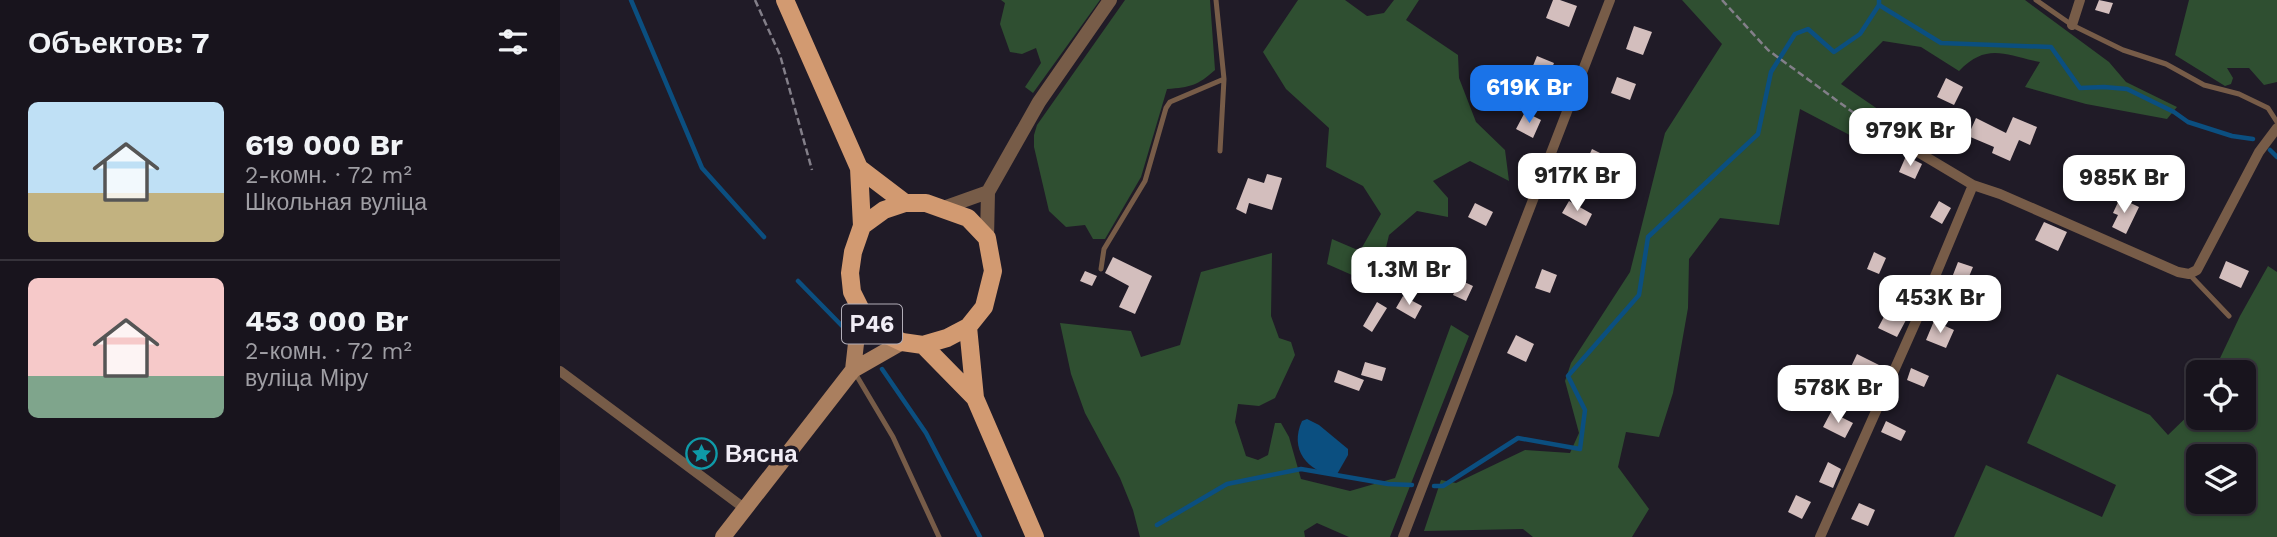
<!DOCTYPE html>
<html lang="ru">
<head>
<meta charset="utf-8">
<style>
	:root { --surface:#18141d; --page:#211d26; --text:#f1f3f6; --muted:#9f9ea4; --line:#36333b; --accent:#1a73e8 }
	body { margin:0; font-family:"Work Sans",sans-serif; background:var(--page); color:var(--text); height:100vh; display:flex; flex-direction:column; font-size:26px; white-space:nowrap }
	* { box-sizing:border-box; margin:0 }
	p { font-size:23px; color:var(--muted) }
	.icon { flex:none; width:38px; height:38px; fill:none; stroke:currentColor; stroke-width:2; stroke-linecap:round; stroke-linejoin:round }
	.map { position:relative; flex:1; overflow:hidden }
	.sheet { display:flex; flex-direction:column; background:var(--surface); width:560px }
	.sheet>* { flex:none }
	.controls { position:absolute; left:1626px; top:360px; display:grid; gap:14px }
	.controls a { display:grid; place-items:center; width:70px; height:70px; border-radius:10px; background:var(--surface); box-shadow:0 2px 5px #0004,0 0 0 2px var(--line); font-size:35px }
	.price { position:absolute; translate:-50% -60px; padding:0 16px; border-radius:14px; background:#fff; color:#222; font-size:23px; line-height:46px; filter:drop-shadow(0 2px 4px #0008) }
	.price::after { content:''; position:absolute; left:50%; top:42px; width:21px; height:16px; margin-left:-10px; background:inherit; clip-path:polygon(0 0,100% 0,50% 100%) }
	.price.current { background:var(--accent); color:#fff }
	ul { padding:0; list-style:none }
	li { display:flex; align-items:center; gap:21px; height:175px; padding:0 28px }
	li+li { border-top:2px solid var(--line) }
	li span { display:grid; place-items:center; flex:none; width:196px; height:140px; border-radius:10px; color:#555 }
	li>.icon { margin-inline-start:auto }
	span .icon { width:84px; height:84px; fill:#fffc; stroke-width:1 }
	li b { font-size:30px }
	h2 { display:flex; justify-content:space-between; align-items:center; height:84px; padding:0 28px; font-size:30px }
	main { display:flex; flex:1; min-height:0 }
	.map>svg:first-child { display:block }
</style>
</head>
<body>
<main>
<section class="sheet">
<h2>Объектов: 7<svg class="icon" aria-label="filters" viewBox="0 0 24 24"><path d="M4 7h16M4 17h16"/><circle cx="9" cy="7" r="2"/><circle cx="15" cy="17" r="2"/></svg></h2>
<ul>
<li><span style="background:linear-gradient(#bfe0f5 65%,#c2b280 0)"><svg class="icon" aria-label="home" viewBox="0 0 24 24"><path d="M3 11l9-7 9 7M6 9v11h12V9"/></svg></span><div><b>619 000 Br</b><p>2-комн. · 72 m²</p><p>Школьная вуліца</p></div></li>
<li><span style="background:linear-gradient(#f6c9c9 70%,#7fa58c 0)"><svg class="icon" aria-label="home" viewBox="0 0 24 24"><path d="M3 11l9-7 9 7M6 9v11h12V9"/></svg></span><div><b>453 000 Br</b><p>2-комн. · 72 m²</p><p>вуліца Міру</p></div></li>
</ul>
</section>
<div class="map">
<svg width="1717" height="537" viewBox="0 0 1717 537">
	<rect width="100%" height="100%" fill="#201b27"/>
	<!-- green -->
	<path fill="#2f4f31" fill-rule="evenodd" d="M441,0H540L473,93L465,87L481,63L476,48L462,54L450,52L440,24L445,3Z
		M565,0H650L655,70C637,86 631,87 607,89L581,177L545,239H533L525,225L506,227L489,211L474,147V135L477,125Z
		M738,0H785L807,16L824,13L834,0H859L846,20L898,55L899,78L916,122L945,150L949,181L910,161L873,181L888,198V217L857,211L829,235L817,286L767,264L772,239L800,251L821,214L803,186L766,167L769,128L726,89L703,52Z
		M1122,0H1465L1549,62L1566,82L1617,107L1607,119L1526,104L1465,87L1480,62C1445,55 1427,42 1399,71L1361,47L1323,41L1281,84L1328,116L1303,142L1240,109L1219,225L1160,218L1129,259L1128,308L1113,393L1099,437L1066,432L1058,467L1089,509L1072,537H973L963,529L864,531L881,480L896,483L965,450L1010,453L1019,433L1005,381L1011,363L1070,272L1105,133L1162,44Z
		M1629,0H1717V82L1704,85L1689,68H1667L1673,78L1671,84L1665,86L1615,55Z
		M712,253L711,316L719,338L731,342L735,355L715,398L699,406L678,404L675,422L686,456L698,460L708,455L715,423H721L729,437L741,479L790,491L835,478L891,325L909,336L830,537H789L757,523L744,531L745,537H580L573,510L560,478L525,413L511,374L500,323L571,331L581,357L620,345L641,272Z
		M1708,266L1717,272V537H1394L1426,465L1542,517L1556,485L1467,443L1497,374L1590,415L1608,435L1638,406V418H1684V373H1653L1680,316ZM1638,457H1684V502H1638Z"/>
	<!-- water -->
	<path fill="#0b4f80" d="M747,419L759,425L788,449V455L776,476C747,472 729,449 742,421Z"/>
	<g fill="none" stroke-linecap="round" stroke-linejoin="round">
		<!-- stream -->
		<path stroke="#0b4f80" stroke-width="4.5" d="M71,0L142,168L204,237
			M1319,5L1381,43L1491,47L1520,88L1544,87L1567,89L1614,112L1628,122L1672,136L1693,139
			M1710,150L1717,157
			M238,281L289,333
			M322,369L366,433L420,537
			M874,486H883L958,438L1020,449L1025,410L1008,376L1079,295L1088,237L1198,134L1211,72L1235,34L1248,29L1274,52L1300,34L1319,5V0
			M597,525L667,484L741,469L828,484L852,485"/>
	</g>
	<!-- building -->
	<path fill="#d3bebd" d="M993,0H1000L1017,6L1009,27L986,18Z
		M1539,0L1553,3L1549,14L1535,10Z
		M1074,26L1092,32L1083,55L1066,49Z
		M977,56L994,63L985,85L968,78Z
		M1057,77L1076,84L1070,100L1051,93Z
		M1386,78L1403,87L1394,105L1377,97Z
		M965,112L981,120L973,138L956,129Z
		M1453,117L1477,127L1470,145L1459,140L1450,161L1432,153L1434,147L1408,136L1416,118L1446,133Z
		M1374,119L1388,127L1379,144L1364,136Z
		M1032,149L1050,158L1042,175L1024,167Z
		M1346,156L1362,164L1355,179L1339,172Z
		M707,174L722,178L712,210L689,203L686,214L676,209L688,178L704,183Z
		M1516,175L1530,182L1523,197L1508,191Z
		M1560,198L1579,207L1566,234L1552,227L1558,215L1553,213Z
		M1009,201L1032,214L1026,226L1002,213Z
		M1379,201L1391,208L1382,224L1370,217Z
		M915,203L933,212L926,226L908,217Z
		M1484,222L1507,232L1498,251L1475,240Z
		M1314,252L1326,258L1319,274L1307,269Z
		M553,257L592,276L575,314L559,307L569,286L545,273Z
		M1666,261L1689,271L1681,288L1659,278Z
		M1398,262L1413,267L1405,286L1391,280Z
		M982,269L997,275L990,293L975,288Z
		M525,271L537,276L532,286L520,281Z
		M900,280L913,286L906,301L893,295Z
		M843,296L862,306L855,319L836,308Z
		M817,302L827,308L812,332L803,326Z
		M1327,311L1346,320L1337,337L1318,328Z
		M1374,321L1394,330L1386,348L1366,340Z
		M956,335L974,344L966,362L947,353Z
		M1297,354L1319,365L1311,382L1289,371Z
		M805,362L826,368L822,381L801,375Z
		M1351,368L1369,376L1364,387L1347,380Z
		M778,370L804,380L799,391L774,382Z
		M1271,412L1293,423L1285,438L1263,427Z
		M1326,421L1346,431L1341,441L1321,432Z
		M1268,462L1281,469L1273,488L1259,482Z
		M1236,495L1251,502L1242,519L1228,512Z
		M1299,503L1315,510L1308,526L1291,519Z"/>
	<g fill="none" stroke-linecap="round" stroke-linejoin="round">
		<!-- path -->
		<path stroke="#837f89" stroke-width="2.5" stroke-dasharray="7 3.5" stroke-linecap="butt" d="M195,0L220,55L252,170
			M1162,0L1208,50L1298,116L1332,136"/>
		<!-- service -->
		<path stroke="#775c48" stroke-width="5" d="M1476,0L1512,25L1563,50L1606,64L1644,85L1679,94L1708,108L1717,122
			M1351,147L1369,117
			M660,151L664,79
			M541,269L544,249L585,181L606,108L610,102L664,79L656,0
			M1629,274L1669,316
			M295,373L333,437L379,537"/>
		<!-- minor -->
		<path stroke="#775c48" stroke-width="10" d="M1512,25L1520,0
			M1341,142L1413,185L1440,194L1618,272L1629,274L1637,270L1699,152L1717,128
			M0,371L184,508
			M843,537L1050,0
			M1260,537L1361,310L1413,185"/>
		<!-- tertiary -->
		<path stroke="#775c48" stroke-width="14" d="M383,208L428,192
			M427,238L428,192L479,102L550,0"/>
		<!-- secondary -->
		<path stroke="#aa7f5f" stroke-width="16" d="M293,370L300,308
			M163,537L293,370L342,342"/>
		<!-- primary -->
		<path stroke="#d29a71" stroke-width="18" d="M225,0L299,168L302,226L293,252L290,273L292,292L300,308L310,322L325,334L342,342L363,345L387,338L408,327L424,307L433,271L427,238L408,218L366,203H345L324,210L302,226
			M299,168L345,203
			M408,327L415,398L475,537
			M363,345L415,398"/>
	</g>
	<!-- icons -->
	<defs>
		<symbol id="sight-ring" viewBox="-11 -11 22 22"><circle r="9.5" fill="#201b27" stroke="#0f9aa8" stroke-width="1.5"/><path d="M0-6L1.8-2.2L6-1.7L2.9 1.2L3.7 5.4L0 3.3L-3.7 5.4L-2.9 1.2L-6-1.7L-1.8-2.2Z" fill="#0f9aa8"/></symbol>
	</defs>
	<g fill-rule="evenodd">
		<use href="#sight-ring" x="124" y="436" width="35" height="35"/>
	</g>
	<g text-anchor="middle" stroke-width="7" stroke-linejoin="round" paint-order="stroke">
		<!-- shield labels -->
		<rect fill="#201b27" stroke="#b2aeb8" stroke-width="2" x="282" y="304.5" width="60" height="39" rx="5"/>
		<g font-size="23" font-weight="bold" fill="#f1edf6">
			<text x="312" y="332">Р46</text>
		</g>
		<!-- poi labels -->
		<g font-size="24" font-weight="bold" fill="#f1edf6" stroke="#201b27" text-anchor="start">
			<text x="165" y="462">Вясна</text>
		</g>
	</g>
</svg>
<div class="controls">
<a><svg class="icon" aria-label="locate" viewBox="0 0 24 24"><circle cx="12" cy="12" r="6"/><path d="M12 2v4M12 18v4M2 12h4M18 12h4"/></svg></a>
<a><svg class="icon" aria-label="layers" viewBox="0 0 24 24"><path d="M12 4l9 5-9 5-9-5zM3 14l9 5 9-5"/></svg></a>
</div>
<b class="price current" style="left:969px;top:125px">619K Br</b>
<b class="price" style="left:1350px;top:168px">979K Br</b>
<b class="price" style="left:1017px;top:213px">917K Br</b>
<b class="price" style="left:1564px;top:215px">985K Br</b>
<b class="price" style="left:849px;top:307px">1.3M Br</b>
<b class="price" style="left:1380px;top:335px">453K Br</b>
<b class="price" style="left:1278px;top:425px">578K Br</b>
</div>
</main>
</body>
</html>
